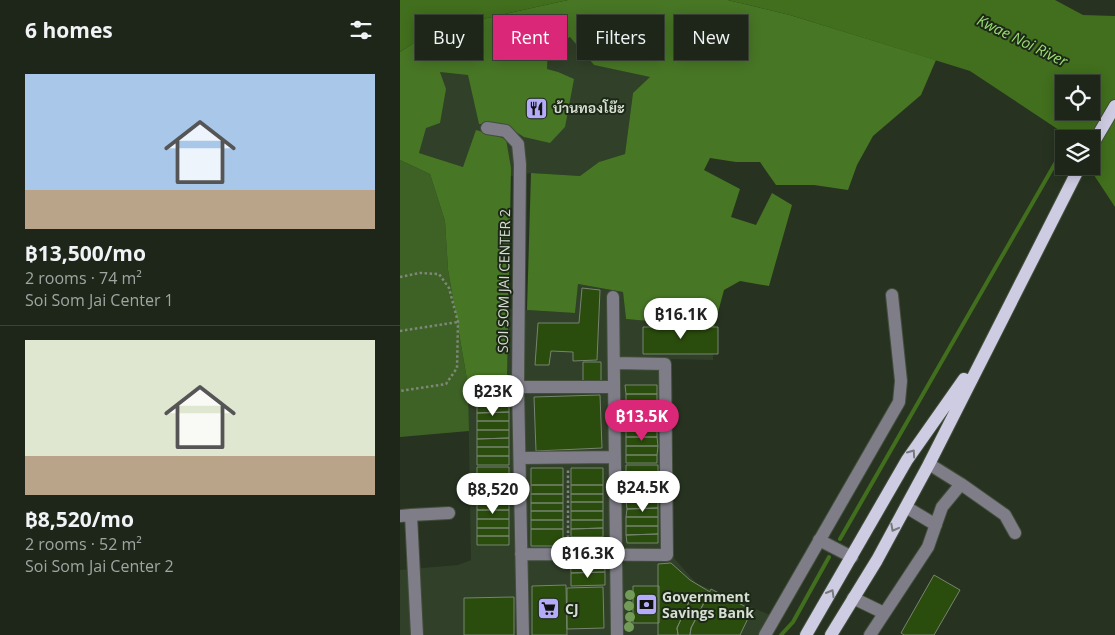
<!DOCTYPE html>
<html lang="en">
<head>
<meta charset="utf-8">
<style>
	:root { --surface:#1d2618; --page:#2a3225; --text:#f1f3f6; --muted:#a0a5a2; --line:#3b4337; --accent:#db2777 }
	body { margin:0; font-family:"Open Sans",Sarabun,sans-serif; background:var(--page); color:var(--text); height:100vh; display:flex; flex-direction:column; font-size:19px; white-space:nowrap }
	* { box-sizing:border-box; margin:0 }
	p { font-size:16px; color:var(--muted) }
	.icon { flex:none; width:28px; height:28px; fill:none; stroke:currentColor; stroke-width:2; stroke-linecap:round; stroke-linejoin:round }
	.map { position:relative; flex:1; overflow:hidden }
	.details { display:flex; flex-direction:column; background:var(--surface); width:400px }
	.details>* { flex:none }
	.guide { position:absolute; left:15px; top:15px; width:475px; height:45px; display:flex; gap:10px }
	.fabs { position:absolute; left:655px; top:75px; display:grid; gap:10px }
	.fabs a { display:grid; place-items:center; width:45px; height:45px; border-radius:0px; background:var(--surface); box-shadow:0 2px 12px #0003,0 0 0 1px var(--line); font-size:25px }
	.price { position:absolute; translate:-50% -42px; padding:0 11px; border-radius:18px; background:#fff; color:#222; font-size:16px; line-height:32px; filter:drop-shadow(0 1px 2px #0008) }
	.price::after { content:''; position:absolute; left:50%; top:30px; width:15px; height:11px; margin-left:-8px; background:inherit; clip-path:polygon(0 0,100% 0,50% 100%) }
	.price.active { background:var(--accent); color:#fff }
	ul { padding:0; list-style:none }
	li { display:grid; align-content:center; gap:10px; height:265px; padding:0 25px }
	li+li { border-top:1px solid var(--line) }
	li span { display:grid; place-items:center; height:155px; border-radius:0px; color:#555 }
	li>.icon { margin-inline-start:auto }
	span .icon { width:90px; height:90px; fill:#fffc; stroke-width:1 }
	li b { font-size:21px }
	h2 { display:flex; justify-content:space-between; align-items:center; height:60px; padding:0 25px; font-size:21px }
	.tag { padding:0 18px; border-radius:0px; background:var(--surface); box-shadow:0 2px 12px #0003,0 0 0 1px var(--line); font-size:18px; line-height:45px }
	.tag.active { background:var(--accent); color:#fff }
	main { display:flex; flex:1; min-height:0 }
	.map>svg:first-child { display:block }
</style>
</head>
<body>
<main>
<section class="details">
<h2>6 homes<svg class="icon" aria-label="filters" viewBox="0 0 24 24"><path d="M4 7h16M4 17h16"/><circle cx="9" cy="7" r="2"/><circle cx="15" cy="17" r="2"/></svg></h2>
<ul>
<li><span style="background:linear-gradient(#a9c7e8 75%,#b9a48a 0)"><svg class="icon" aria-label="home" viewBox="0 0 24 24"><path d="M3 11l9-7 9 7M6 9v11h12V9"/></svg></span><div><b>฿13,500/mo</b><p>2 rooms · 74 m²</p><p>Soi Som Jai Center 1</p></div></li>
<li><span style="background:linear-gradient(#dfe7d0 75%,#b9a48a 0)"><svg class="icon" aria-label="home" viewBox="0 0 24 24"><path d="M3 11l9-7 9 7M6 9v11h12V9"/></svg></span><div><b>฿8,520/mo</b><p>2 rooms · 52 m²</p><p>Soi Som Jai Center 2</p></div></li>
</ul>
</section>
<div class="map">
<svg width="715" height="635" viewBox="0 0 715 635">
	<rect width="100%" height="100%" fill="#273320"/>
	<!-- built -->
	<path fill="#314028" d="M170,36L194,65L251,77L233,93L225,154L199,162L180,176L131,173L111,176L63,167L19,153L39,72L147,48Z
		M178,284L223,292L226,319L314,327L313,360L271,359L273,557L296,583L370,615L361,635H0V570L58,565L71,560L68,385L107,382L109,309L175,313Z"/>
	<!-- green -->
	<path fill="#3e6225" d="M0,160L30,174L45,221L48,270L68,385L69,431L0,437Z"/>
	<!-- forest -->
	<path fill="#477625" d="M168,0H328L390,15L536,60L521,95L473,136L457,165L448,190L414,185H376L360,162H336L310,158L304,170L340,189L331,217L356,225L372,193L392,205L369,286L340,281L324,290L314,327L226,319L223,292L178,284L175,313L127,310L131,173L180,176L199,162L225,154L233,93L250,77L194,65L170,37L148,48L147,69L158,72L174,79L165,127L150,143L124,137L101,123L79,124L68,75L40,72L46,89L40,123L26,128L19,153L63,167L76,130L106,139L111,168L107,382L68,385L48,270L45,221L30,174L0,160V52L33,30Z"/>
	<!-- water -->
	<path fill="#416f1d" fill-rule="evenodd" d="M0,0H168L33,30L0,52Z
		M328,0H655L683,15L715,16V207L688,166H691V139H670L668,136L570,71L390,15ZM664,84H691V111H664Z"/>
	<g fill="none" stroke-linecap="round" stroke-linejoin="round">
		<!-- stream -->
		<path stroke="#416f1d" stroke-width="4" d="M440,539L664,148
			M381,635L393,622L429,557"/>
	</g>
	<!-- building -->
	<path fill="#2a4c0d" stroke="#77846f" d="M182,288L200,290L197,360L173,361V352L151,351L149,365H135L138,323H179Z
		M243,327H318V354H243Z
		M183,362H201V381H183Z
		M225,385H257V394H226Z
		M109,386V395H77V387Z
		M226,394H257V402L226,403Z
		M77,395H109V404H77Z
		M200,395L202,448L136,451L134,397Z
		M257,402V411H226V403Z
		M77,404H109V412L77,413Z
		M226,411H257V429H226Z
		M109,412V421H77V413Z
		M77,421H109V430H77Z
		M226,429H257V437H226Z
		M77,430H109V438L77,439Z
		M226,437H257L258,446H226Z
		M109,438V447H77V439Z
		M226,446H258L257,455H226Z
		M77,447H109V456H77Z
		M226,455H257V463H226Z
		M77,456H109V465H77Z
		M226,465H258V482L226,483Z
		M77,467H109V476H77Z
		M131,468H163V485H131Z
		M171,468H203V485H171Z
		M77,476H109V484H77Z
		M258,482V491H226V483Z
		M77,484H109V493H77Z
		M131,485H163V494H131Z
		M171,485H203V494H171Z
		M226,491H258V500H226Z
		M77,493H109V501L77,502Z
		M131,494H163V503H131Z
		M171,494H203V502H171Z
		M226,500H258V508L227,509Z
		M109,501V510H77V502Z
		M171,502H203V511H171Z
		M131,503H163V511H131Z
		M258,508V517H226L227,509Z
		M77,510H109V519H77Z
		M131,511H163V520H131Z
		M171,511H203V520H171Z
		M226,517H258V526H226Z
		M77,519H109V528H77Z
		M131,520H163V529H131Z
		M171,520H203V528L171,529Z
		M226,526H258V534L226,535Z
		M77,528H109V536H77Z
		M203,528V537H171V529Z
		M131,529H163V546H131Z
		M258,534V543H227L226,535Z
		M77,536H109V545H77Z
		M171,537H203V546H171Z
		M204,558L205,572L171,573L170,559Z
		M271,563L290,580L310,592L306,599L293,593L277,628L278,635H258V564Z
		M205,572V585L171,586V573Z
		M534,575L560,590L534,635H504L501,633Z
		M166,585L167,635H132V586Z
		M233,586H259V623H233Z
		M203,587L204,628L167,629V588Z
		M311,589L352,610L340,635H290L291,628Z
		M293,593L306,599L291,628L290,635H278L277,628Z
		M114,597V635H64V598Z"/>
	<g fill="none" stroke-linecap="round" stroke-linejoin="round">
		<defs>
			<path id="minor" d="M87,128L106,131L118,144L120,164L118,387L123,635
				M213,297L217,635
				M118,387H214
				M120,458L215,457
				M561,484L605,515L615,533
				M506,507L536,525
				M11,515L49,513
				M0,516L11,515L17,635
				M419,540L452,557
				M121,554L267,555L265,364L214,363
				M453,598L484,613
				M365,635L499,402L501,381L492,295
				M470,635L528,547L542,507L561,484L529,464"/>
			<path id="major" d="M691,147L715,106
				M406,635L507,460L564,379
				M431,635L477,560L529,464L680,166"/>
		</defs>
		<!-- minor casing -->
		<use href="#minor" stroke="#434e3c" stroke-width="14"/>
		<!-- major casing -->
		<use href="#major" stroke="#434e3c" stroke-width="14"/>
		<!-- path -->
		<path stroke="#7e8879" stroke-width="2.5" stroke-dasharray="2.5 2.5" stroke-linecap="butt" d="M0,277L20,273L39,274L49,288L58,322L57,368L46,384L0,391
			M0,331L58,322
			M168,543V469"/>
		<!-- minor -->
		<use href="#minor" stroke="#7e7d88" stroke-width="12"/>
		<!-- major -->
		<use href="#major" stroke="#cecce2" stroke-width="12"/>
	</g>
	<!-- trees -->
	<g fill="#729b58">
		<circle cx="230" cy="595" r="5"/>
		<circle cx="229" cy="606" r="5"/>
		<circle cx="230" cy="617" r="5"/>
		<circle cx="229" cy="627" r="5"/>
	</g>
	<!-- one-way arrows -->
	<defs><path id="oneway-chevron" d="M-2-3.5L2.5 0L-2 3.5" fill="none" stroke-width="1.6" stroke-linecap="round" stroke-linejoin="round" transform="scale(1.25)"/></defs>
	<g stroke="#767a7c">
		<use href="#oneway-chevron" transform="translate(512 453) rotate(-55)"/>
		<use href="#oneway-chevron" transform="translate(494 528) rotate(118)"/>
		<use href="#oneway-chevron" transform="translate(431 593) rotate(-60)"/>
	</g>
	<!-- icons -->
	<defs>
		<symbol id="restaurant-square" viewBox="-11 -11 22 22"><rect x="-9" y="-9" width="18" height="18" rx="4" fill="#b4acf9" stroke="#1d2917"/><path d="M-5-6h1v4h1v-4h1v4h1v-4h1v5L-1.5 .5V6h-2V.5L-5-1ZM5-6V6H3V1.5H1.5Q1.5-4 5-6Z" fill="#111"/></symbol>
		<symbol id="bank-square" viewBox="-11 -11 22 22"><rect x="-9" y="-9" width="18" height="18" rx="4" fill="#b4acf9" stroke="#1d2917"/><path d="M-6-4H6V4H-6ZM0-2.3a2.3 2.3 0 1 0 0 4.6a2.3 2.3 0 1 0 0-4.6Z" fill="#111"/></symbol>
		<symbol id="supermarket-square" viewBox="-11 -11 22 22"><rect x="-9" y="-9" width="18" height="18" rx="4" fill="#b4acf9" stroke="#1d2917"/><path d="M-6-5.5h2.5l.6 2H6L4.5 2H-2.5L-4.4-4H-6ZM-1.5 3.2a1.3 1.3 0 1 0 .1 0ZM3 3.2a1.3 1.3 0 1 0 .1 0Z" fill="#111"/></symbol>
	</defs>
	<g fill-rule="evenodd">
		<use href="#restaurant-square" x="124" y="96" width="25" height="25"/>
		<use href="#bank-square" x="234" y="592" width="25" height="25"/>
		<use href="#supermarket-square" x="136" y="596" width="25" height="25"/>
	</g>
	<g text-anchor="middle" stroke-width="4" stroke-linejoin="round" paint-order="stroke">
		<!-- poi labels -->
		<g font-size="14" font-weight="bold" fill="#d6ddd2" stroke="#1d2917" text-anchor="start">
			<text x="153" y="113">บ้านทองโย๊ะ</text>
			<text x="262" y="602">Government<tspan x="262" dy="16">Savings Bank</tspan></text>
			<text x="165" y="614">CJ</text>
		</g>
		<!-- street labels -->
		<g font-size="14" fill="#d6ddd2" stroke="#1d2917">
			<text transform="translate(104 281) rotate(-89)" y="5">SOI SOM JAI CENTER 2</text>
		</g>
		<!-- water labels -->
		<g font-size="15" font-style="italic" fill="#9cdc73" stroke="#1d2917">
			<text transform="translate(622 41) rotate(26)" y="5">Kwae Noi River</text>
		</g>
	</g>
</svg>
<div class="fabs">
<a><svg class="icon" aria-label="locate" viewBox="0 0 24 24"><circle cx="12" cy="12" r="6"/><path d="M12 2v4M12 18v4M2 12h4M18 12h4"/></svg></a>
<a><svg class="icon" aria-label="layers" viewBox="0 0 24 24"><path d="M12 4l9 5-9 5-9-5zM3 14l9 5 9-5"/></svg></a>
</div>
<b class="price" style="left:281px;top:340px">฿16.1K</b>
<b class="price" style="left:93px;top:417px">฿23K</b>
<b class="price active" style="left:242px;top:442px">฿13.5K</b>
<b class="price" style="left:243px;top:513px">฿24.5K</b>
<b class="price" style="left:93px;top:515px">฿8,520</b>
<b class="price" style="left:188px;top:579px">฿16.3K</b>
<div class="guide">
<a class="tag">Buy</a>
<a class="tag active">Rent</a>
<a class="tag">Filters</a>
<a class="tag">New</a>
</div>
</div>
</main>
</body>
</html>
